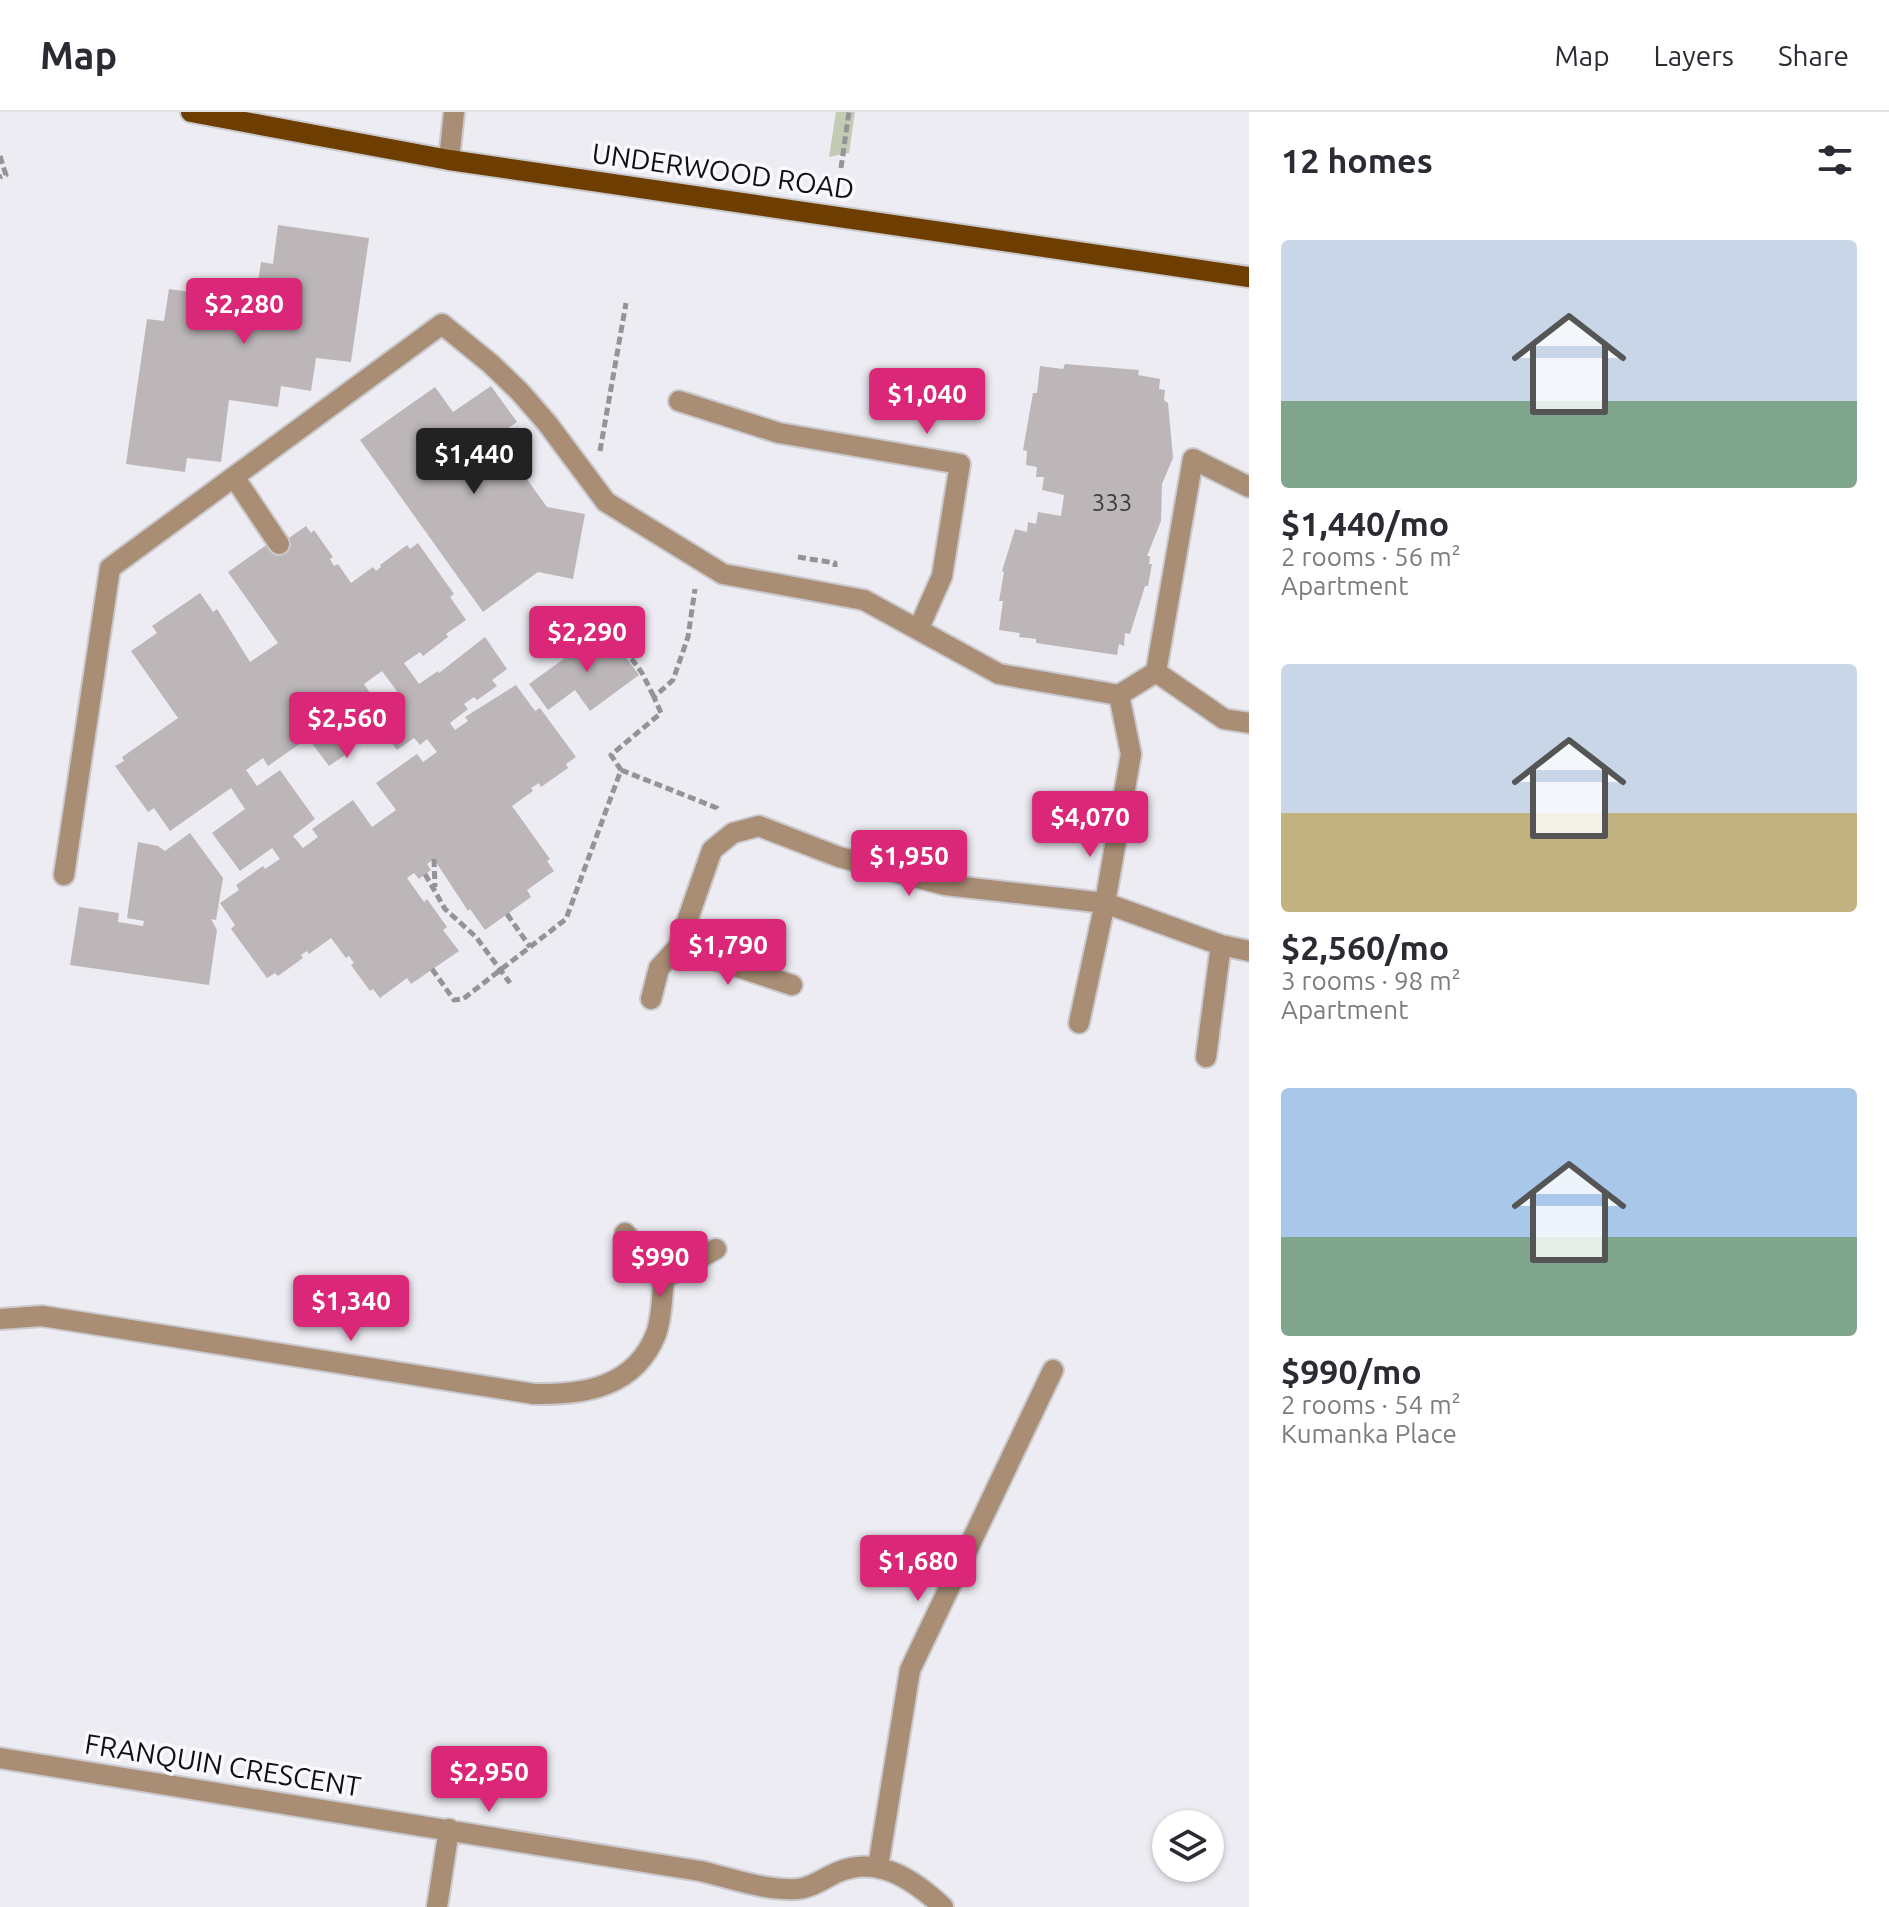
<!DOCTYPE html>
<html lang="en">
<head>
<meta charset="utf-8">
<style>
	:root { --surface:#fff; --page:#f7f7f7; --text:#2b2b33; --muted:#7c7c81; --line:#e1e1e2; --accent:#db2777 }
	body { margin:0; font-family:Ubuntu,sans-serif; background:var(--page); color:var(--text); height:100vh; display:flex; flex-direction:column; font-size:30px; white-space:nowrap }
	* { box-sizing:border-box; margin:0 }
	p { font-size:26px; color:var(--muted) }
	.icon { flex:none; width:44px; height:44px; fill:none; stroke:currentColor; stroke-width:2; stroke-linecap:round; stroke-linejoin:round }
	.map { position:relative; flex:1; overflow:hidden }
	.details { display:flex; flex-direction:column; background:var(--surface); width:640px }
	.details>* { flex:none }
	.fabs { position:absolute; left:1152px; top:1698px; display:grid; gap:16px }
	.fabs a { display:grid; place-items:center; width:72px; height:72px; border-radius:50%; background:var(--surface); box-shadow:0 2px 6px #0004; font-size:40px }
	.price { position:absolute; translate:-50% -68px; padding:0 18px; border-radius:8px; background:var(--accent); color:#fff; font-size:26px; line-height:52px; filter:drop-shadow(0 2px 4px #0008) }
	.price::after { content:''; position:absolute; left:50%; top:48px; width:24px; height:18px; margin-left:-12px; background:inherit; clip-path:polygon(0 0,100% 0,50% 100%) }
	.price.on { background:#222; color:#fff }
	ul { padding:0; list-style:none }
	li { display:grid; align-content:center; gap:16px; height:424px; padding:0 32px }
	li span { display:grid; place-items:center; height:248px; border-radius:8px; color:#555 }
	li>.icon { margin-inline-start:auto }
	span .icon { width:144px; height:144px; fill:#fffc; stroke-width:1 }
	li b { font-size:34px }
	h2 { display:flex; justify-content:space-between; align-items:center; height:96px; padding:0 32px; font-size:34px }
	header { display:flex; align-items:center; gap:48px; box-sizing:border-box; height:112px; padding:0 40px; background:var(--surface); border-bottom:2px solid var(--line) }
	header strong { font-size:38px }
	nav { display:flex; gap:44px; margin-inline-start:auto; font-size:28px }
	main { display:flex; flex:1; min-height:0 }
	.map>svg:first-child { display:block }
</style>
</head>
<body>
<header>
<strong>Map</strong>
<nav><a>Map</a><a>Layers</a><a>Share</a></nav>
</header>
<main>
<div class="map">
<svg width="1249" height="1795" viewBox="0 0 1249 1795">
	<rect width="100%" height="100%" fill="#ececf2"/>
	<!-- green -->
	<path fill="#c2cbb4" d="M836,0H855L849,41L829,45Z"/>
	<!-- building -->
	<path fill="#bcb6b8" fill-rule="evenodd" d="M278,113L369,126L351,250L316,246L311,279L281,274L278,295L229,288L221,350L187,346L185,360L126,352L147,207L164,209L169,177L255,189L261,150L273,152Z
		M1065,252L1139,258L1138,263L1160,267L1159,277L1165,278L1164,288L1168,291L1173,346L1162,372L1161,409L1147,444H1150L1149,452H1152L1148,474H1145L1130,522L1125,521L1124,534L1119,532L1117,543L1036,531V527L1019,525L1020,521L999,518L1003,489H999L1004,460L1002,459L1015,417L1027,420L1028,410L1036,412L1038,400L1061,404L1064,383L1042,378L1044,365H1036L1037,355L1026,353L1027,339L1023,338L1033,281H1037L1040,254L1063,257Z
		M491,274L517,310L471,342L483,359L508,341L547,395L585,402L573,467L538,460L483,500L360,328L435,275L453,300Z
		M306,414L311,421L314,418L333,445L330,447L334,454L338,452L351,471L373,455L376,459L381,455L380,453L407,433L410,437L418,431L454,482L450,485L466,508L446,522L448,525L423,544L420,540L404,551L419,572L438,559L439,561L485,525L507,557L492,568L497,574L477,588L474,585L464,592L468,597L450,611L455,618L468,609L465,605L516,573L535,599L540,596L576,645L566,652L568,656L541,675L539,671L531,676L533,679L512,694L550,747L547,749L554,759L527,778L531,785L485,818L470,797L468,799L434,747L427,752L431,758L425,762L419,767L414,761L407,766L424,790L427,787L447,815L443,818L459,839L411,872L407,866L380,886L373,877L370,879L351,853L354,851L349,844L346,846L331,826L309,842L307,839L301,843L303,846L278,864L275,861L267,866L231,817L235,813L220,791L239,778L236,773L263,754L265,757L280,747L272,736L240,759L212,721L245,697L231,676L170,719L154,696L148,700L115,654L124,649L122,645L178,606L131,539L157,521L152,514L200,481L213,500L217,497L250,550L278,531L228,460L272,429L276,435ZM382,559L399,582L380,595L382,597L372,604L397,638L414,626L420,633L427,627L437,640L423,650L417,642L376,671L396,698L372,715L353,688L312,717L318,725L303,736L293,724L315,707L280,658L257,674L246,658L263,646L268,654L308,626L329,654L351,639L329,610L370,581L364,572Z
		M605,517L639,563L590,599L575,578L548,598L529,572Z
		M190,721L223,766L216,808L211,807L217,818L209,873L70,853L79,795L119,801L118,810L143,814L144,809L127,806L138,730L158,734L165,739Z"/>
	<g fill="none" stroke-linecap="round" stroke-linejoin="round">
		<defs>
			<path id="minor" d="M449,48L454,0
				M679,289L779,321L960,352L942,464L919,516
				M234,365L279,432
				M1156,560L1224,607L1249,611
				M64,763L110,456L442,212L491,252L520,280L547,311L606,390L723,462L864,488L999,562L1119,583L1156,560L1193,347L1249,375
				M678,835L792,873
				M651,887L659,856L678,835L712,738L733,721L759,714L839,745L945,773L1105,791L1221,833L1249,839
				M1079,911L1105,791L1131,642L1119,583
				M1206,945L1221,833
				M625,1121L664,1166L716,1137
				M0,1207L42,1204L534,1282C585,1283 635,1275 656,1222C662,1206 662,1183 664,1166
				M0,1646L700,1759C731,1766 765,1779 797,1777C812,1776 824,1766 838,1760C878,1743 914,1768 943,1795
				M878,1755L910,1558L1053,1258
				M437,1795L449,1717"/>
			<path id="major" d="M191,0L449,48L1249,165"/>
		</defs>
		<!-- minor casing -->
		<use href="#minor" stroke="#c9c9ce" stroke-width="24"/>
		<!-- major casing -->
		<use href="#major" stroke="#c9c9ce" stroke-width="24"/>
		<!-- path -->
		<path stroke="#949498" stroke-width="5" stroke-dasharray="8 4" stroke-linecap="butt" d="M0,44L6,63L0,65
			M841,56L849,0
			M600,339L626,191
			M481,354L511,337L531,336
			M798,445L835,451V455
			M603,508L642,561L654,585
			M621,658L717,696L719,699
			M434,747L435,775
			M425,762L445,797L476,825L510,871
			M507,802L530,835
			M432,857L454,888L463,887L566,807L621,658L611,643L661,601L654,585L673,568L688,525L695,477"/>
		<!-- minor -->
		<use href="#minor" stroke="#a98d74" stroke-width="20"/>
		<!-- major -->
		<use href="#major" stroke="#6d3e00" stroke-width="20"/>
	</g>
	<g text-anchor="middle" stroke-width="7" stroke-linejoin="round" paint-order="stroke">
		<!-- number labels -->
		<g font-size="24" fill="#3b3a3c">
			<text x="1112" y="399">333</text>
		</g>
		<!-- street labels -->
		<g font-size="28" fill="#101012" stroke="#f9f9ff">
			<text transform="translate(723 59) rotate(8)" y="10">UNDERWOOD ROAD</text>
			<text transform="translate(223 1653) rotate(9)" y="10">FRANQUIN CRESCENT</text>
		</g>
	</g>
</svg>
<div class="fabs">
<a><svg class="icon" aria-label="layers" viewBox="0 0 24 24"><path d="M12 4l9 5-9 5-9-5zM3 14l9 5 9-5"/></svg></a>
</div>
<b class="price" style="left:244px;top:234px">$2,280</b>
<b class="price" style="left:927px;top:324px">$1,040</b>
<b class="price on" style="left:474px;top:384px">$1,440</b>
<b class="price" style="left:587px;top:562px">$2,290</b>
<b class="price" style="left:347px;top:648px">$2,560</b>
<b class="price" style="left:1090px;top:747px">$4,070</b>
<b class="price" style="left:909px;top:786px">$1,950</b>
<b class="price" style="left:728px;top:875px">$1,790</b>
<b class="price" style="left:660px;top:1187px">$990</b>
<b class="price" style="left:351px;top:1231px">$1,340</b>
<b class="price" style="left:918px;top:1491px">$1,680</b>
<b class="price" style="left:489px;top:1702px">$2,950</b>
</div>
<section class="details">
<h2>12 homes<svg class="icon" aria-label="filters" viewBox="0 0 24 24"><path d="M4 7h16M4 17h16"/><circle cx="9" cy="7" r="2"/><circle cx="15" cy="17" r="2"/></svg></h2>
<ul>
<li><span style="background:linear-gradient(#c9d6e8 65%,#7fa58c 0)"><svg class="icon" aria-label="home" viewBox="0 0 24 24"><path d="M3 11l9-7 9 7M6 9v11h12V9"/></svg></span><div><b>$1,440/mo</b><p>2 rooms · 56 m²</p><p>Apartment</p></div></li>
<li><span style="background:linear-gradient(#c9d6e8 60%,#c2b280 0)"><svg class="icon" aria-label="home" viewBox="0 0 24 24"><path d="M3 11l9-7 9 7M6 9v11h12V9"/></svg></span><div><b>$2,560/mo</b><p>3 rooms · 98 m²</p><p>Apartment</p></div></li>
<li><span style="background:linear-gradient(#a9c7e8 60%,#7fa58c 0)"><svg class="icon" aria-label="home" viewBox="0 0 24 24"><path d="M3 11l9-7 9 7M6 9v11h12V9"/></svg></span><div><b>$990/mo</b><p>2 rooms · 54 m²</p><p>Kumanka Place</p></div></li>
</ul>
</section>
</main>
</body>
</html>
